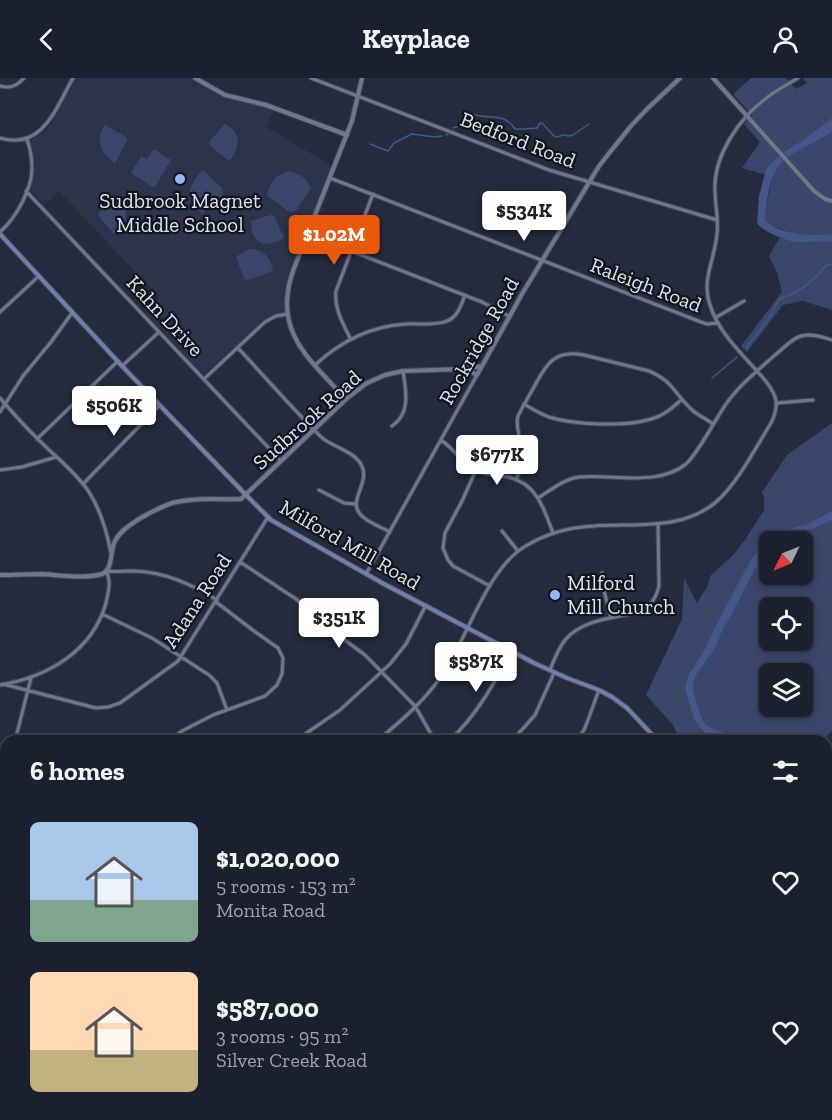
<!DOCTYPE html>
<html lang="en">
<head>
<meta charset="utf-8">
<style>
	:root { --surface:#1b202e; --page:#242836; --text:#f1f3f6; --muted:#a0a3aa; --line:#393e4a; --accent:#ea580c }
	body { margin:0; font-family:"Zilla Slab",serif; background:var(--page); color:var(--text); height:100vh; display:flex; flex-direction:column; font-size:22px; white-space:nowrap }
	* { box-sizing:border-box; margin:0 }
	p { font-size:20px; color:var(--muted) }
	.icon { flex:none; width:33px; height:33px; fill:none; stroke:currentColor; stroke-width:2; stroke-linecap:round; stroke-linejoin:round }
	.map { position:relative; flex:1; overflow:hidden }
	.sheet { position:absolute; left:0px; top:657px; width:832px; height:386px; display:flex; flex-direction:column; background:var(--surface); border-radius:18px 18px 0 0; box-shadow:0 3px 9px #0003,0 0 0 2px var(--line) }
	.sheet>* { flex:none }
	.needle { width:39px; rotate:227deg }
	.buttons { position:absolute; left:759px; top:453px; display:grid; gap:12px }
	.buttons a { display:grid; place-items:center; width:54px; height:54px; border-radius:9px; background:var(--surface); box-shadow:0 3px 9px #0003,0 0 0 2px var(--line); font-size:30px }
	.price { position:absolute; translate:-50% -51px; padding:0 14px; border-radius:6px; background:#fff; color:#222; font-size:20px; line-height:39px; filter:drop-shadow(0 2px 3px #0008) }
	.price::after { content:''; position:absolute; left:50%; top:36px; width:18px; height:14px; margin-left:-9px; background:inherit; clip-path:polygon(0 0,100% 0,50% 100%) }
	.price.current { background:var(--accent); color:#fff }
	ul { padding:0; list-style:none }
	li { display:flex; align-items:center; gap:18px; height:150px; padding:0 30px }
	li span { display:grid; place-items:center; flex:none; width:168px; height:120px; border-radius:9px; color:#555 }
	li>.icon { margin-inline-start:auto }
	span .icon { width:72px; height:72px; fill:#fffc; stroke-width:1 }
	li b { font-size:26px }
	h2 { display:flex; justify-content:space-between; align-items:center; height:72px; padding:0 30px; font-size:26px }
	header { display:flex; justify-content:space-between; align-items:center; height:78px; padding:0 30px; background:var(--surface); font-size:27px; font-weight:700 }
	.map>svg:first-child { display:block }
</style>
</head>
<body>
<header><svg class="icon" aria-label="back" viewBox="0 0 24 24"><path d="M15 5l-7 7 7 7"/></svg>Keyplace<svg class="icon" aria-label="person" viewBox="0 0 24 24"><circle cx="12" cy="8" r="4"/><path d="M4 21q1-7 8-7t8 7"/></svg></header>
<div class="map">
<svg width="832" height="1042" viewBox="0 0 832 1042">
	<rect width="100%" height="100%" fill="#242b3d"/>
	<!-- built -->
	<path fill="#2b344b" d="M76,0H192L223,19L248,24L274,32L266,49L332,88L289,194L285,212L284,233L282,235L269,239L262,244L204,296L202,295L145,235L160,220L59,113L44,127L31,113L35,88L31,63L48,50Z
		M434,1037V1036L518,1037L514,1042H404V1040Z"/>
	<!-- green -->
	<path fill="#3a476a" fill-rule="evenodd" d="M751,0H786L796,11L807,5L803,0H832V232L803,223L783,227L747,274L741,268L782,214L776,192L769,178L784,152L769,146L765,141L768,119L772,99L742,90L760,64L744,46L752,37L733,16Z
		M225,46C242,55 241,69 229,83L210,68L209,64Z
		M105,47L126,59L127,63L115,85C101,76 94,61 105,47Z
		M154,71L171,82L154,110L131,95L141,78L147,81Z
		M203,92L223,111L222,118L202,136C185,120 187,108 203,92Z
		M288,93C300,96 306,99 311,110L296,133L289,134L267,117C270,105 275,97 288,93Z
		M114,119C130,132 130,142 114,156L99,139L98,136Z
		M270,137L274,138L284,160C266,171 251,167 251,143Z
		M254,171C266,174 271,182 273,193L248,202L244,201L236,179L246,172Z
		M832,345V653L822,663H679L680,662L673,647L646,617L682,541L684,500L697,525L707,509L711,497L734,476L745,462L764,432V418L762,416V414L787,377ZM770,464H802V496H770ZM770,530H802V562H770ZM770,596H802V628H770Z
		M6,748V929L1,927L4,902L0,882V758Z
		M159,1036L161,1042H32L31,1037Z"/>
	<!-- forest -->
	<path fill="#3e5082" d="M827,815L832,818V979L826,977Z"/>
	<!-- water -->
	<path fill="#45578a" d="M832,40V53C822,61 810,66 799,72C768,88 769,110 765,141C774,153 798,157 812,157C819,157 825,156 832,157V164C820,162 809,165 797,164C786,163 763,154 757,145L759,118L766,92L770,86L784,74L802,63Z
		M832,433V442L803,455L786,456L780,463L770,464L769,473L763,479L753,494L732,536L723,550L715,570L696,597L693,606V613L702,641L705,646L713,651L724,655L728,663H720L718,659L704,654L694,641L685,610L688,598L704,573L714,551L753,478L777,456L787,451L807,447Z"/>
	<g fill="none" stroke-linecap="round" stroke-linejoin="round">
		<!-- stream -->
		<path stroke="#45578a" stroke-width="1.5" d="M453,50L464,46L467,39L472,36C488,42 505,34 515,51H523L537,50L540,45H542L554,58L557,59C562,58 563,55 568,58L573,57L589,46
			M446,57L448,56
			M370,66L388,73L394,65L412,56L435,59L442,58
			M746,270L771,237L779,221C798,215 814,203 826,187L832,186
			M712,300L737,279
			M0,770L6,774
			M826,855L832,864"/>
		<defs>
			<path id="minor" d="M311,0L549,92L717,142
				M0,8C10,11 17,8 24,0
				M0,60C42,73 56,30 73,0
				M330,100L701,244L707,246L718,245
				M26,113L281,383
				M0,154C16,140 32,111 32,90C32,80 30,70 27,61
				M351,173L482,224L509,238
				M0,234L39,198
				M715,240L744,223
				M350,260C343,245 334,231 336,213L373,116
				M238,270C265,299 291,329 320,358C330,368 348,371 358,382C376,403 344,422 362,438C369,445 381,449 390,454
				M315,287C340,264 371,248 406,246C419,245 436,248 447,243C458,239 461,227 465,217
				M122,288L159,254
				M204,301L265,244L276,238L288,236
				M0,320C12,334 24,348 38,361C55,379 75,393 89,414C101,433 107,454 111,475
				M777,325L813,322
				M524,326C532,331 541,336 549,339C574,347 626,349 651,341C664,338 673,329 682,321
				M0,334L23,298L51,264L72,235
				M392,348C411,335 406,313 403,293
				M37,361L118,283
				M441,362C454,371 462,385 477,392C487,398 498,397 509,399C537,406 544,431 553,455
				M0,392L22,389L56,379
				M476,392L462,423L445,455L443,470L448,482L453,488L490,508
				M516,402C521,390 523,380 521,368C520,357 515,348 518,338C523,328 529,318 534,309C546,286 555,271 584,277L649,293C672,303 673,313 689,329C695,336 705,340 713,346
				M84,405L160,327
				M319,412L344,425L356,426
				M538,420C551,412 564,401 579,399C612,396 658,409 686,386C698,375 714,344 724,329C737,309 757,293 775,277C783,271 791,261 801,258C811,255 822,259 832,262
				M502,453L518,473
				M240,484L296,521L334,554L365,577L415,628L435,663
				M602,495L603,509L611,540
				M366,496L477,297
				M102,536L152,560L209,597L217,605L227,632
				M550,592C554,582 558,571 565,562C581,542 613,540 636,535C649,529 656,522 659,508L658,446
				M3,606L96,630L108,629L120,625L178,583L268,439
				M0,607C47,599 92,574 106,525C108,515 112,503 106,493C115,494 124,493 134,493C165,494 191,506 217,522
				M307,656L312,663
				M15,663L31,600
				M169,663L182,653L213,637L265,618L277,607L282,596L283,580L278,570L254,553L216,524
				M295,663L340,632L390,586L406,566L426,527
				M377,663C401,643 427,621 444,594C468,558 487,492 524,469C545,456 569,449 594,448C635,445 682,453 716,424C737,406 756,369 771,345C775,337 778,328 775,319C772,309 764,301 757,293C739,273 718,253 710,227C701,202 715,181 717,156C719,139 714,123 715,106C716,75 740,40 764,22C774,13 787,7 798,0
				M449,663C477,637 494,606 511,573
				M512,663L535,637L554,595
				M577,663L585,650L599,612
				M0,719L6,697
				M0,727L6,732
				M0,890L2,902L0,916
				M0,931L6,932
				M0,991L6,1035
				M826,1001L832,1003
				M184,1036L186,1042
				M244,1036V1042
				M351,1036L356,1042
				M648,1036L668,1042
				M677,1036V1042
				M755,1036L769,1042
				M300,1042L301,1036
				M585,1042C601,1035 631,1035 646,1042
				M700,1042L708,1036
				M809,1042L811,1036"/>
			<path id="tertiary" d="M195,0L225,17L266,27L347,57
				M713,0L814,113L825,121L832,123
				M465,291L477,297L522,216L599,88L630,49L647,31L680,0
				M346,321C309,281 272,253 293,193L352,43L362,0
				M0,497C14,497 28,496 42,496C59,497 85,501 102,496C113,492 110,472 115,463C120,453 130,447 139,441C149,435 161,429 172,425C195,419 218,422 241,421L346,321L367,305L385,297L403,293L464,291L482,288"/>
			<path id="secondary" d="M0,156L122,288L246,417L271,442L384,506L534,585L567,600L599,612L612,619L627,630L658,663
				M826,809L832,812
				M637,1042L638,1036"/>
			<path id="motorway" d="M826,690L832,684
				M826,709L832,703
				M538,1042L542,1036
				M551,1042L555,1036"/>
		</defs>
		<!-- minor casing -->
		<use href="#minor" stroke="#434959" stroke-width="5"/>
		<!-- tertiary casing -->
		<use href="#tertiary" stroke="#434959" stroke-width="6"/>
		<!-- secondary casing -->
		<use href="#secondary" stroke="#434959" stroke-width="6"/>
		<!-- motorway casing -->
		<use href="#motorway" stroke="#434959" stroke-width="8"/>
		<!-- minor -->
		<use href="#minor" stroke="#6e778c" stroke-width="3"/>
		<!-- tertiary -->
		<use href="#tertiary" stroke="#6e778c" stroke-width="4"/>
		<!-- secondary -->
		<use href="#secondary" stroke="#707fa7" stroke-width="4"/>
		<!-- motorway -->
		<use href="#motorway" stroke="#7391e6" stroke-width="5"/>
		<!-- rail -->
		<path stroke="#9fa5b4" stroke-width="1.5" stroke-dasharray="12 6" stroke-linecap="butt" d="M0,810L6,817
			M148,1036L150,1042"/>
	</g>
	<!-- markers -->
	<g fill="#9ab5fd" stroke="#11141c" stroke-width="2">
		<circle cx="180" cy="101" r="6"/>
		<circle cx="555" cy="517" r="6"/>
	</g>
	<g text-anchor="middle" stroke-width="4.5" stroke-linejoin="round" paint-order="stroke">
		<!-- street labels -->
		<g font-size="21" fill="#dde2ef" stroke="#11141c">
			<text transform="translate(518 62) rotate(21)" y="7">Bedford Road</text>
			<text transform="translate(646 207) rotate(21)" y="7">Raleigh Road</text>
			<text transform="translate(165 238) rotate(47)" y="7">Kahn Drive</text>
			<text transform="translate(479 263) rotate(-61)" y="7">Rockridge Road</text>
			<text transform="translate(307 342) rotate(-42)" y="7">Sudbrook Road</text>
			<text transform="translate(350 467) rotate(30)" y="7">Milford Mill Road</text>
			<text transform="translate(197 523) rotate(-57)" y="7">Adana Road</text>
		</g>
		<!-- poi labels -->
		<g font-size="21" fill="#dde2ef" stroke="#11141c">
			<text x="180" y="130">Sudbrook Magnet<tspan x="180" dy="24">Middle School</tspan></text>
			<text x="567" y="512" text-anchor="start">Milford<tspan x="567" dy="24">Mill Church</tspan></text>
		</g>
	</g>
</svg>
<div class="buttons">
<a><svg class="needle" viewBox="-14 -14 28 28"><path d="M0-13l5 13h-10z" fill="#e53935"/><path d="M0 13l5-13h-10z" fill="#a0a3aa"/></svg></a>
<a><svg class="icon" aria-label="locate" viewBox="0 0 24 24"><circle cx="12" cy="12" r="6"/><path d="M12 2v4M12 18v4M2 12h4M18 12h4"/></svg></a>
<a><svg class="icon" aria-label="layers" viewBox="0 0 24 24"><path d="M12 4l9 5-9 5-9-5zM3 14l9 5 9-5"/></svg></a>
</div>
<b class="price" style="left:524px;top:164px">$534K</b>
<b class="price current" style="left:334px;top:188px">$1.02M</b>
<b class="price" style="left:114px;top:359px">$506K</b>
<b class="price" style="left:497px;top:408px">$677K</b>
<b class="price" style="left:339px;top:571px">$351K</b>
<b class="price" style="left:476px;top:615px">$587K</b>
<section class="sheet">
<h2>6 homes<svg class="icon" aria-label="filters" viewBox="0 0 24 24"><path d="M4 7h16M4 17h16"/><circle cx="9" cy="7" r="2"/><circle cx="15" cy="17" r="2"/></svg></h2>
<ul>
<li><span style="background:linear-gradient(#a9c7e8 65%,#7fa58c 0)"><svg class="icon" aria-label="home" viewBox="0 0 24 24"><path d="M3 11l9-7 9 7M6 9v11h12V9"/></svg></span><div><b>$1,020,000</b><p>5 rooms · 153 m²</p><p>Monita Road</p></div><svg class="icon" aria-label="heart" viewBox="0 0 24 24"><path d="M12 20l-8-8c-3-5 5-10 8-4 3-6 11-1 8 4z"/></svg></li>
<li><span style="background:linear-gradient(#ffd9b3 65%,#c2b280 0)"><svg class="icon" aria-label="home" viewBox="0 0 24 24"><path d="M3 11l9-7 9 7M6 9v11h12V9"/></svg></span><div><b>$587,000</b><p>3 rooms · 95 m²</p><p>Silver Creek Road</p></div><svg class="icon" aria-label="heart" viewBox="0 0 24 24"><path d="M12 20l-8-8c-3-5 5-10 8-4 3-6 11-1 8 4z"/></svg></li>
</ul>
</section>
</div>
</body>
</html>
